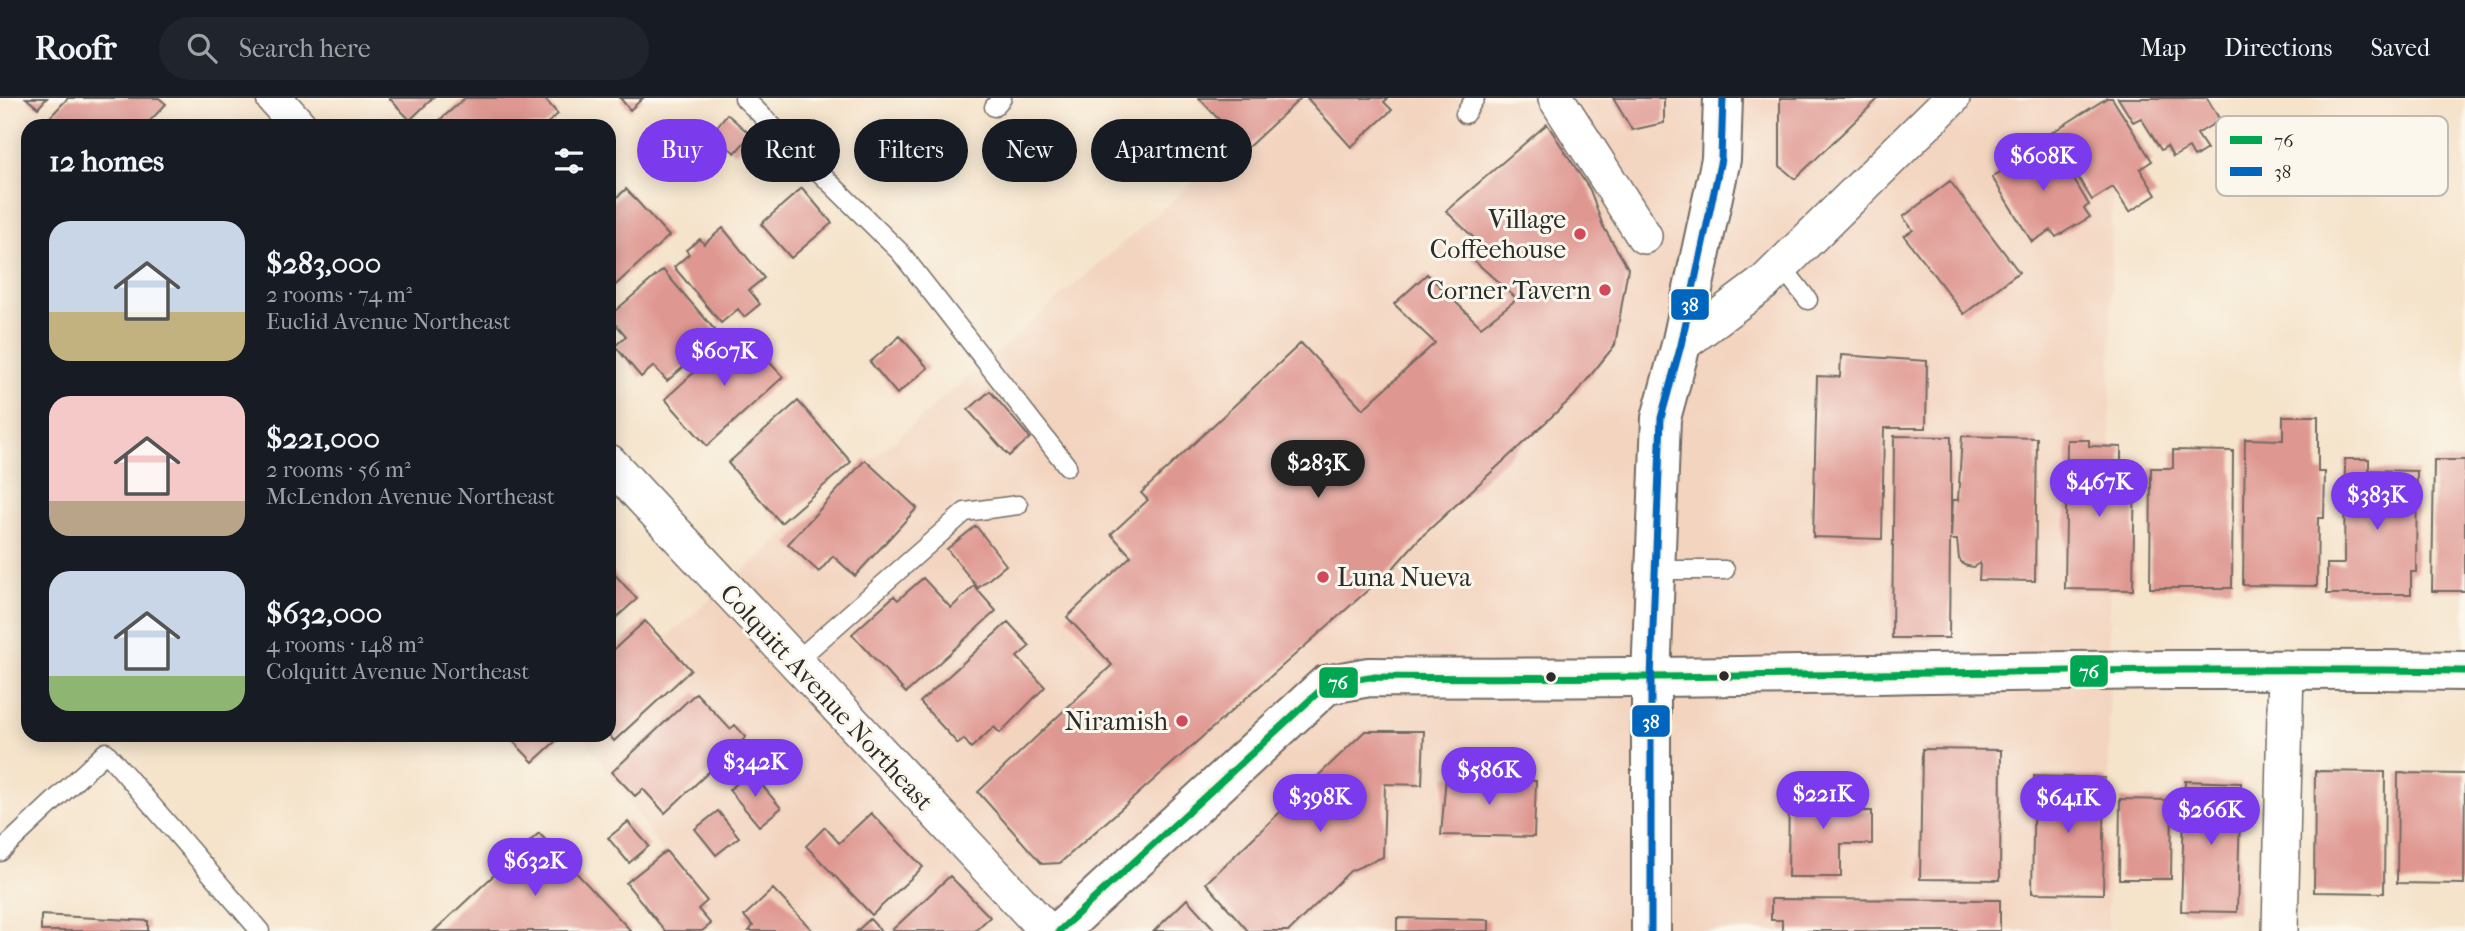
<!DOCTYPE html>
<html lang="en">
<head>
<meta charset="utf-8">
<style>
	:root { --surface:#171b24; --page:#20242c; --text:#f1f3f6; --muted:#9ea1a6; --line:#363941; --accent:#7c3aed }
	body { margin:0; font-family:"IM FELL French Canon",serif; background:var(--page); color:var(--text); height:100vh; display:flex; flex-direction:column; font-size:26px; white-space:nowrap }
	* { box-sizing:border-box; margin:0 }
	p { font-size:23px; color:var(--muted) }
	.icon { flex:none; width:38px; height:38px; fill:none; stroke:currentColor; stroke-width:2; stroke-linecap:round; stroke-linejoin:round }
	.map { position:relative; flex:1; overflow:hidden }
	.side { position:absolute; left:21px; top:21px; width:595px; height:623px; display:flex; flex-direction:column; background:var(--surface); border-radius:21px; box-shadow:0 4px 18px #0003 }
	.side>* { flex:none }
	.banner { position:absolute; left:637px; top:21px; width:665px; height:63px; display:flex; gap:14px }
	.price { position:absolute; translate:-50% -60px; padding:0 16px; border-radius:24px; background:var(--accent); color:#fff; font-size:23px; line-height:46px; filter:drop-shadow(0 2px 4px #0008) }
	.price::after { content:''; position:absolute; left:50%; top:42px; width:21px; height:16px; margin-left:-10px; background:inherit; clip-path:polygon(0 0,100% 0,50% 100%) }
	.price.current { background:#222; color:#fff }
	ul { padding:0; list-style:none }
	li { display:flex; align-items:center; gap:21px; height:175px; padding:0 28px }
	li span { display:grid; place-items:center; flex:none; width:196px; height:140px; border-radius:21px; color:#555 }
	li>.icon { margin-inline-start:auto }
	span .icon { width:84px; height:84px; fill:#fffc; stroke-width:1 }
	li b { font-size:30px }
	h2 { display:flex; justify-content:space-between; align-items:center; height:84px; padding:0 28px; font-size:30px }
	.tag { padding:0 24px; border-radius:32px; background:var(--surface); box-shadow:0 4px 18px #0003; font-size:24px; line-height:63px }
	.tag.current { background:var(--accent); color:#fff }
	header { display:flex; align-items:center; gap:42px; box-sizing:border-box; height:98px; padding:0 35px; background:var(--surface); border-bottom:2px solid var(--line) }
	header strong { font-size:33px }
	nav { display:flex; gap:38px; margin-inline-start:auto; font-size:24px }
	.search { width:490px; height:63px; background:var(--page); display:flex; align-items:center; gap:18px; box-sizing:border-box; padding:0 24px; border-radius:38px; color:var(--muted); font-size:26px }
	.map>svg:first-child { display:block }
</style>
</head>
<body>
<header>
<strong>Roofr</strong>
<div class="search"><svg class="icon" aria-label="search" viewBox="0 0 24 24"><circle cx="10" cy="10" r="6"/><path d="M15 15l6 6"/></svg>Search here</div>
<nav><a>Map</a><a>Directions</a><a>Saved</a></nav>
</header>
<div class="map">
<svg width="2465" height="833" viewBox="0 0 2465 833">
	<rect width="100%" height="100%" fill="#fbf7ec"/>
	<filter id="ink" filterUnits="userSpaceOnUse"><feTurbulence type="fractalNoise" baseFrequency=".0143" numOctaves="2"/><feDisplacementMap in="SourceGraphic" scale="14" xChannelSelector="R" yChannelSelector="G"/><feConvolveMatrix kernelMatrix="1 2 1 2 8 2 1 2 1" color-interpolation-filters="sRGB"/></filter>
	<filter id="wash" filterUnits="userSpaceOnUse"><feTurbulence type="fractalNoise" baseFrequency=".00686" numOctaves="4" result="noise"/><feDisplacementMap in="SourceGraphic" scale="28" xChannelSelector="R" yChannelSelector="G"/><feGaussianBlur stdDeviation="1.57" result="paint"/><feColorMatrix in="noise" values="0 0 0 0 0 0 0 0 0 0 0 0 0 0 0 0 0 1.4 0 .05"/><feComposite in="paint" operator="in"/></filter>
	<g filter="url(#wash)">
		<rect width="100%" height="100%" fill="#f5e3ca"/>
		<!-- built -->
		<path fill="#f3d4bf" d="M1291,0H2112L2108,833H717L583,637H609V589Z"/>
		<g id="blocks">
			<!-- building -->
			<path fill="#df9791" d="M26,0H47L38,10Z
				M68,0H159L166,6L145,28H60L50,19Z
				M389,0H433L410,22Z
				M465,0H544L558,16L544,28H433Z
				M620,0H643L630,12Z
				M1199,0H1301L1246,51Z
				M1307,0H1388L1384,4L1392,12L1351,49Z
				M1613,0H1664V25L1632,32Z
				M1780,0H1879L1795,81L1780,68Z
				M2107,0H2112L2152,63L2140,71L2156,97L2129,114L2113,89L2092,102L2051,35Z
				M2118,0H2207L2220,22L2197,36L2207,51L2194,59L2189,50L2173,59L2167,48L2161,52L2141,20L2133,24Z
				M727,16L751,37L735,55L711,36Z
				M1547,26L1590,92L1603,128L1628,170L1615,247L1574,298L1418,442L1394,469L1060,765L1042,766L978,694L1112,567L1067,519L1131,458L1111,436L1148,402L1141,395L1301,245L1363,311L1435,245L1394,206L1427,176L1481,229L1517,201L1460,150L1475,141L1446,113Z
				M2051,43L2089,107L2084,110L2090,119L2056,139L2051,132L2032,144L1992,79Z
				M1950,83L2019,174L1964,216L1904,138L1913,132L1903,119Z
				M802,90L832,125L791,160L761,126Z
				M626,91L669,138L609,193V107Z
				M723,130L764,180L749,192L760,206L744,219L738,211L721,225L674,169L689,156L686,152L700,141L704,146Z
				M663,172L720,238L667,283L654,268L641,279L615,248L626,238L609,218Z
				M740,232L783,279L707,348L665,301Z
				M900,238L928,270L897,296L870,264Z
				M1841,257L1927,263L1926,330H1884L1882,441L1813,439L1817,278L1840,279Z
				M990,293L1030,340L1009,358L968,312Z
				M798,303L851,364L781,425L728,365Z
				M2283,318H2318V374H2325L2324,420H2318L2317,488L2243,487L2245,341L2283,342Z
				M1894,338L1951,339V439L1953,402H1958L1962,338L2037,340L2035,483L1979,482L1980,465L1973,469L1964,467L1959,461L1957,442H1950L1949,540H1892Z
				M2067,342H2089V348L2121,349V370H2135L2133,492L2065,491Z
				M2173,352L2233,353L2232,490H2150L2151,370H2173Z
				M2345,361H2369V372L2417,373L2416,474H2411V496H2327V466H2344Z
				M865,362L917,410L855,478L833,458L819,474L788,446Z
				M2434,362H2465V493H2432Z
				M976,428L1006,467L978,490L947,451Z
				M609,470L637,501L609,526Z
				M923,480L951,510L974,488L996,513L906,595L852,536L894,498L898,502Z
				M645,523L691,572L614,643L609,637V556Z
				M1008,524L1030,548L1017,559L1045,589L1000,635L994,629L971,650L964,641L958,646L920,604Z
				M696,595L730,631L735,627L746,639L665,715L643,691L635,698L612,674Z
				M1365,633H1424L1422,687L1385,686L1383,759L1350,773L1289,833H1248L1206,785Z
				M507,637H556L559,640L533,664Z
				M1922,651L2001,652L2000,782L1920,781Z
				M2315,673L2385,674L2384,795L2314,794Z
				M751,674L781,710L759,728L729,692Z
				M2398,675L2465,676L2464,786L2397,785Z
				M1446,678L1536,683L1534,739L1441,737Z
				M2034,678L2105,680L2103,796L2032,795Z
				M2185,683L2241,685L2237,814L2181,813Z
				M1789,690L1848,691V713H1872V746H1841V779H1788Z
				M2120,701L2172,702L2171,781H2119Z
				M718,713L739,739L716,757L695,731Z
				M871,715L923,769L872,817L806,748L825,729L839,745Z
				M628,724L649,748L629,765L608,740Z
				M539,735L631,833H434Z
				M666,753L707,803L698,811L711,826L702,833H665L626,785Z
				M950,778L990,819L975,833H891Z
				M773,791L813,833H749L753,828L744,818Z
				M1187,801L1216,833H1154Z
				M1771,801L2000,802V833H1782V822H1771Z
				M41,817L148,823V833H41Z
				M1397,820L1489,822V833H1397Z
				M870,821L881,833H857Z"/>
		</g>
	</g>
	<g filter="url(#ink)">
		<use href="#blocks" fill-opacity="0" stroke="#726b63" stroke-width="2"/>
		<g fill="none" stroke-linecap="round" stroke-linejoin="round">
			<defs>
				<path id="lane" d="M744,0L900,154L1067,368
					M994,9L1002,0
					M1465,16L1475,0
					M1780,166L1808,202
					M1655,472H1725
					M794,565L965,414L1018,407
					M0,754L106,654L260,833"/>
				<path id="street" d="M274,0L299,28
					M1556,0L1644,138
					M1681,247L1765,184L1952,0
					M609,364L1047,833
					M2280,833L2286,570"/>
				<path id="secondary" d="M1059,833L1326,587L1369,579C1734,583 2100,567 2465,573"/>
				<path id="highway" d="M1651,833V581L1661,320L1681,247L1721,61L1723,0"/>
			</defs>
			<!-- lane casing -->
			<use href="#lane" stroke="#726b63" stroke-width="21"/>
			<!-- street casing -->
			<use href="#street" stroke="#726b63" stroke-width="38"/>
			<!-- secondary casing -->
			<use href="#secondary" stroke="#726b63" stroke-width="42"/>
			<!-- highway casing -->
			<use href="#highway" stroke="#726b63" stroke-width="42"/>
			<!-- lane -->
			<use href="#lane" stroke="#fff" stroke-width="18"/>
			<!-- street -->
			<use href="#street" stroke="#fff" stroke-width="35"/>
			<!-- secondary -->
			<use href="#secondary" stroke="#fff" stroke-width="38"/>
			<!-- highway -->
			<use href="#highway" stroke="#fff" stroke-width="38"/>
			<defs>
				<path id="bus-1" d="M1059,833L1326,587L1369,579C1734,583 2100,567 2465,573"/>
				<path id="bus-2" d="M1651,833V581L1661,320L1681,247L1721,61L1723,0"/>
			</defs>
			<!-- bus-1 casing -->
			<use href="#bus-1" stroke="#fbf7ec" stroke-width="12"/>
			<!-- bus-2 casing -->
			<use href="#bus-2" stroke="#fbf7ec" stroke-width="12"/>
			<!-- bus-1 -->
			<use href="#bus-1" stroke="#00a651" stroke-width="7"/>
			<!-- bus-2 -->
			<use href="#bus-2" stroke="#0065bd" stroke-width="7"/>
		</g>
	</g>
	<!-- markers -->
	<g fill="#d1495b" stroke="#fbf7ec" stroke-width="2.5">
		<circle cx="1580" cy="136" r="7"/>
		<circle cx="1605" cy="192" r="7"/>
		<circle cx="1323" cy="479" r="7"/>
		<circle cx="1182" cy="623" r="7"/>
	</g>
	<g fill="#2b2b2b" stroke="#fbf7ec" stroke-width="2.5">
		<circle cx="1724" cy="578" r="6"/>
		<circle cx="1551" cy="579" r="6"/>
	</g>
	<g text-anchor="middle" stroke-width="6" stroke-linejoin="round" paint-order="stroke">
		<!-- poi labels -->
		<g font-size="26" fill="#2b2b2b" stroke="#fbf7ec" text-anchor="end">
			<text x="1566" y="130">Village<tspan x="1566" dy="30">Coffeehouse</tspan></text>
			<text x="1591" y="201">Corner Tavern</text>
			<text x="1337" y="488" text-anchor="start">Luna Nueva</text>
			<text x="1168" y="632">Niramish</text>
		</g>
		<!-- street labels -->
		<g font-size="26" fill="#2b2b2b" stroke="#fbf7ec">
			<text transform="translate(827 599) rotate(47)" y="9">Colquitt Avenue Northeast</text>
		</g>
	</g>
	<!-- legend -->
	<rect x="2216" y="18" width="232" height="80" rx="10" fill="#fbf7ec" stroke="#bdbab2" stroke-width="2"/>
	<rect x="2230" y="38" width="32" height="8" fill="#00a651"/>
	<rect x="2230" y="69" width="32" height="9" fill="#0065bd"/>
	<g font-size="19" fill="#2b2b2b">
		<text x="2274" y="49">76</text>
		<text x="2274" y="80">38</text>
	</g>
	<g stroke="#fbf7ec" stroke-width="2.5">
		<rect x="1670" y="190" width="40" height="33" rx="7" fill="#0065bd"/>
		<rect x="2069" y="556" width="40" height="34" rx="7" fill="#00a651"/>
		<rect x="1318" y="568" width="41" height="33" rx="7" fill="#00a651"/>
		<rect x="1631" y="606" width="40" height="34" rx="7" fill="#0065bd"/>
	</g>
	<g font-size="19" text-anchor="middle" font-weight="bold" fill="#fff">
		<text x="1690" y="213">38</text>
		<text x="2089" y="580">76</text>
		<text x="1338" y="591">76</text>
		<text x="1651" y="630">38</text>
	</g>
</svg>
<b class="price" style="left:2043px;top:95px">$608K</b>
<b class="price" style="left:724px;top:290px">$607K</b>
<b class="price current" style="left:1318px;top:402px">$283K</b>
<b class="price" style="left:2099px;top:421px">$467K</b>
<b class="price" style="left:2377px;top:434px">$383K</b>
<b class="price" style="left:755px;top:701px">$342K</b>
<b class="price" style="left:1489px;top:709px">$586K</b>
<b class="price" style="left:1823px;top:733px">$221K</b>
<b class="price" style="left:1320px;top:736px">$398K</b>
<b class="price" style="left:2068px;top:737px">$641K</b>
<b class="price" style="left:2211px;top:749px">$266K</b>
<b class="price" style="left:535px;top:800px">$632K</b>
<div class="banner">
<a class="tag current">Buy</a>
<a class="tag">Rent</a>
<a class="tag">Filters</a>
<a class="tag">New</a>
<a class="tag">Apartment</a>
</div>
<section class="side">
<h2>12 homes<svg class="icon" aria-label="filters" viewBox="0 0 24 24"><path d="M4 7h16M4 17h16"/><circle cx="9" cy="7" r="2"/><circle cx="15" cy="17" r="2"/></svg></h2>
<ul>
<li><span style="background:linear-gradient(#c9d6e8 65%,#c2b280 0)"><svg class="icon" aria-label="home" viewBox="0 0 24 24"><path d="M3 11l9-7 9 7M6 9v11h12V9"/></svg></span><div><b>$283,000</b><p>2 rooms · 74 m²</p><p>Euclid Avenue Northeast</p></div></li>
<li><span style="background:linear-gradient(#f6c9c9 75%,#b9a48a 0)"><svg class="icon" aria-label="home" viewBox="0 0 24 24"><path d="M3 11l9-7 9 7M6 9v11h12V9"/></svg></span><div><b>$221,000</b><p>2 rooms · 56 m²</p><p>McLendon Avenue Northeast</p></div></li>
<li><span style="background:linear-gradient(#c9d6e8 75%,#8fb573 0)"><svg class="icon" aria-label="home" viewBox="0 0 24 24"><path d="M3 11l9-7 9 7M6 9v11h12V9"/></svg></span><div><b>$632,000</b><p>4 rooms · 148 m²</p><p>Colquitt Avenue Northeast</p></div></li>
</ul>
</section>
</div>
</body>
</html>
